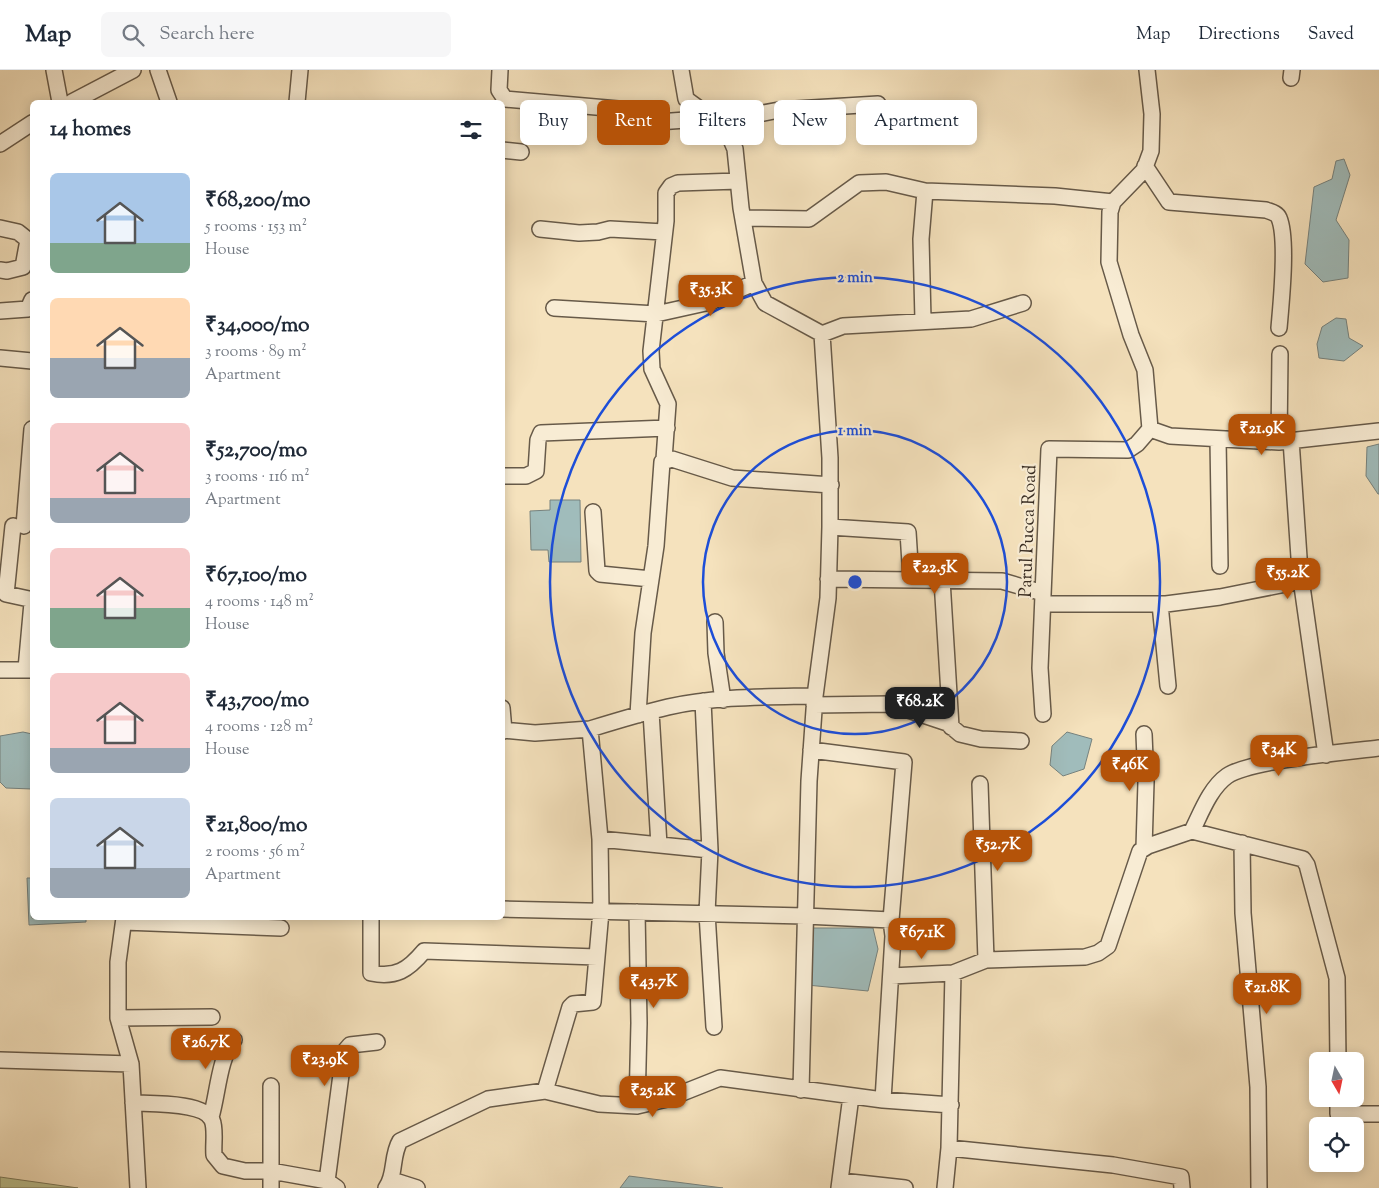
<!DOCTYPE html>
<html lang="en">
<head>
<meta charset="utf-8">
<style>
	:root { --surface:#fff; --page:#f6f6f7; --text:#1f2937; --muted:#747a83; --line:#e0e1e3; --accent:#b45309 }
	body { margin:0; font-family:"Sorts Mill Goudy",serif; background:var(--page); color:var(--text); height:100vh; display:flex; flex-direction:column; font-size:19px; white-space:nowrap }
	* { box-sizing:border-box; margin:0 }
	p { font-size:16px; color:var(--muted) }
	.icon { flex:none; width:28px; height:28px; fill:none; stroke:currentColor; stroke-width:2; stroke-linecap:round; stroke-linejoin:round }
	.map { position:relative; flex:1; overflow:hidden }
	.drawer { position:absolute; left:30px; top:30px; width:475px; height:820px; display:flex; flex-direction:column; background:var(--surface); border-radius:8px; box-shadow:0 2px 12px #0003 }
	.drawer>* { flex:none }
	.hud { position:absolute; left:520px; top:30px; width:475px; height:45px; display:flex; gap:10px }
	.needle { width:32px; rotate:171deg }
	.controls { position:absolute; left:1309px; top:982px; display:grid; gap:10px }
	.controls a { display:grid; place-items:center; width:55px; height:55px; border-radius:8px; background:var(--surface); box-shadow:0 2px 12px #0003; font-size:25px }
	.price { position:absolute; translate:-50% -42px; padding:0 11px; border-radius:10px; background:var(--accent); color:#fff; font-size:16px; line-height:32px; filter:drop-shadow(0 1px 2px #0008) }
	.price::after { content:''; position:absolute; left:50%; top:30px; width:15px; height:11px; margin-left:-8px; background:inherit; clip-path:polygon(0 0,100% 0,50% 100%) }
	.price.active { background:#222; color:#fff }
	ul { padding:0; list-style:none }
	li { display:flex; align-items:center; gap:15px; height:125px; padding:0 20px }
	li span { display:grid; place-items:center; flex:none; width:140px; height:100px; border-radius:8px; color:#555 }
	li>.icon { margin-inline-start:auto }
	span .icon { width:60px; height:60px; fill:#fffc; stroke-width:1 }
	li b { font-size:21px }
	h2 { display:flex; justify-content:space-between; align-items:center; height:60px; padding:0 20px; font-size:21px }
	.pill { padding:0 18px; border-radius:8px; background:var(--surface); box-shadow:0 2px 12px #0003; font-size:18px; line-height:45px }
	.pill.active { background:var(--accent); color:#fff }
	header { display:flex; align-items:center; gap:30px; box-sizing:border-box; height:70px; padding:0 25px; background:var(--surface); border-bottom:1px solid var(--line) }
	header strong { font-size:24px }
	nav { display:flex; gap:28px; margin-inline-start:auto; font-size:18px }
	.search { width:350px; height:45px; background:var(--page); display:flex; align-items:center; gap:12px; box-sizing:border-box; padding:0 18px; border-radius:8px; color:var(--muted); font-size:19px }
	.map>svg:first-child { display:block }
</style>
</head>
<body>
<header>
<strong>Map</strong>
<div class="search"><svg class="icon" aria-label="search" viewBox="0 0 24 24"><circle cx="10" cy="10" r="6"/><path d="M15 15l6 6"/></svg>Search here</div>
<nav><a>Map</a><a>Directions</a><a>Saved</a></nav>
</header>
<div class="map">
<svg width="1379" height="1118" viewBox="0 0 1379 1118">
	<rect width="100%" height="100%" fill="#f5e2bd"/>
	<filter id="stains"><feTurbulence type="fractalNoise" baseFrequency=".004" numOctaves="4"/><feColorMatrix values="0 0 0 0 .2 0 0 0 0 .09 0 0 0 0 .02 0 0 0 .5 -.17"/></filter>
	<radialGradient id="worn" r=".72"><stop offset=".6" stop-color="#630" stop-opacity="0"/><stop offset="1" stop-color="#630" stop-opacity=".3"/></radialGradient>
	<!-- green -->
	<path fill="#bcc391" stroke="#7a785a" d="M0,1107L78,1118H0Z"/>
	<!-- water -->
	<path fill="#a0bcbb" stroke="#76827e" d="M1344,89L1350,105L1336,150L1349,170L1348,208L1323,212L1305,194L1314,117L1332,109L1336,91Z
		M1336,248L1346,249L1349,268L1363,276L1344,291L1319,288L1317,274L1322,257Z
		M1379,374V424H1378L1366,406L1367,377Z
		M550,430H580L581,492H549L548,480H531L530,441L550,440Z
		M23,662L32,664V719L6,718L0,712V666Z
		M1067,662L1092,669L1084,699L1063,706L1050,695L1052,676Z
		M32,808V848H86V852L29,855L27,808Z
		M812,858H873L878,879L868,921L807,915Z
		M629,1106L723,1118H620Z"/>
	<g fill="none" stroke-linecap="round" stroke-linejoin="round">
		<defs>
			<path id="street" d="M54,0L60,32
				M158,0L169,32
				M500,0L499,20L505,29L641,41L658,52L713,48
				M681,0L686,29L726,58L735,79L741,138L754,213L765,233L822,264L830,388V457L828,528L815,626L809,711L801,1020
				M1147,0L1152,44L1151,81L1144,100L1113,132L1110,142L1109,192L1131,265L1145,300L1150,359
				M1291,8L1292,0
				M72,32L133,0
				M297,32L300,0
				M717,52L779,40L878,34
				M0,74L32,53
				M502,80L521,82
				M1145,96L1169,132L1266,140C1271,142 1277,143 1279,148C1288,169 1281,234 1279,258
				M743,148L809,149L859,113L886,112L925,121L1055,126L1113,132
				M0,158L18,162L28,170L23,197L7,201L0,200
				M540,159L579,163L598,162L610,159L664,162
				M554,238L656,244L710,232L754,213
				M0,241L28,239L32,230
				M923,250L921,169L925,121
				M822,264L843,256L971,249L1023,233
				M0,288L32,291
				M1150,359L1170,366L1279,372L1379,361
				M1218,369L1220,496
				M1291,370L1300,502L1326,685
				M1279,372L1280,284
				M664,389L668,334L652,299L651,281L666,151V123L671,116L678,113L738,111
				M502,406H526L536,401L538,370L541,363L667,358
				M593,442L597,501L600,504L651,509
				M13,456L6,524L29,529L32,533L26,599
				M24,456L32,359
				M830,457L908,462L911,509
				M828,509L1002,511L1043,523
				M942,510L951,657
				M1043,534H1166L1220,527L1301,511
				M1160,534L1168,616
				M715,552L716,583L723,630
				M0,600H32
				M703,631L710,780
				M814,635L890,634L947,653L960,664L981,669L1021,671
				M502,638L504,661
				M651,642L659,775
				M1043,644L1040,598L1049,379L1128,380L1137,374L1150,359
				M638,645L643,563L656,476L662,392L672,389L732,408L831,415
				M502,660L535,663L590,659
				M1144,664L1146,712L1144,778
				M811,680L904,692L891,850L893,866L883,1030
				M980,714L986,890
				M1192,761C1201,743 1210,718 1227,706C1250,690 1347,682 1379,678
				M1242,773L1243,843L1258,1017L1259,1118
				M502,839L805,846L891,850
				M124,848L118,892V948L131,994L138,1118
				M371,848V903C396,908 408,900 424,881L597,887
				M124,852L281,858
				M891,906L953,903L986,890L1085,887L1098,883L1108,876L1140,781L1148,776L1192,761L1303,789L1307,795L1337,908L1338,991
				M118,948L212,947
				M714,957L707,843L710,780L600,769L590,659C616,651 642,643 668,637C716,626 766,627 815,626
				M0,990L131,994
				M271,1016V1118
				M545,1021L570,937L573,934L593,932L601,841L600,769
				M1338,1029V1044H1379
				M133,1033C151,1034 204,1032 212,1050C216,1059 213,1074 214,1085L223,1096L245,1101H271L327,1111L337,1118
				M637,1036L639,953L637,842
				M211,1047C218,1023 219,988 234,970
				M949,1078L1113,1095L1181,1107L1182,1118
				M392,1110L417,1118
				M327,1111L344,982L350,975L377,972
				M841,1111L905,1118
				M386,1118C396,1105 391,1086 400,1071L488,1029L545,1021L599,1034L637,1036L667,1029L720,1008L883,1030L951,1035
				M839,1118L851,1026
				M945,1118L949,1078L953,903"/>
		</defs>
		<!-- street casing -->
		<use href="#street" stroke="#675a49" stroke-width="18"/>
		<!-- street -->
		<use href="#street" stroke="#f8ecd4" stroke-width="15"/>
	</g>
	<!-- distance rings -->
	<g fill="none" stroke="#1d4ed8" stroke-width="2.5">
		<circle cx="855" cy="512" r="152"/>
		<circle cx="855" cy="512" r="305"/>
	</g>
	<g text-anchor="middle" stroke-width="4.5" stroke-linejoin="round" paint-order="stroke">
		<!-- street labels -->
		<g font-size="18" fill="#382c22" stroke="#f8ecd4">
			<text transform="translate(1027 461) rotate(-88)" y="6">Parul Pucca Road</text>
		</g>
	</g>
	<circle cx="855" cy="512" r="8" fill="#1d4ed8" stroke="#f8ecd4" stroke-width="2.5"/>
	<g font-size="15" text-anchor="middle" font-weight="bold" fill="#1d4ed8" stroke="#f8ecd4" stroke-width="4.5" stroke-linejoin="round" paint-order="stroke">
		<text x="855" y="212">2 min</text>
		<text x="855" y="365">1 min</text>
	</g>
	<rect width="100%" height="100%" filter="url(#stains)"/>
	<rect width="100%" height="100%" fill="url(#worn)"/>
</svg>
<div class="controls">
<a><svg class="needle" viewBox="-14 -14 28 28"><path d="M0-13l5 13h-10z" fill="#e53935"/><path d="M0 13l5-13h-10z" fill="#747a83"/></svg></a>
<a><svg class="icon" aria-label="locate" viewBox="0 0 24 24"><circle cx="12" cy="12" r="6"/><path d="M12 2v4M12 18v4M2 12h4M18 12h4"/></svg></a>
</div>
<b class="price" style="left:711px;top:247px">₹35.3K</b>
<b class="price" style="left:1262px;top:386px">₹21.9K</b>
<b class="price" style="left:935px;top:525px">₹22.5K</b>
<b class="price" style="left:1288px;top:530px">₹55.2K</b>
<b class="price active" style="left:920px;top:659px">₹68.2K</b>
<b class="price" style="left:1279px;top:707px">₹34K</b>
<b class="price" style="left:1130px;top:722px">₹46K</b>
<b class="price" style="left:998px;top:802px">₹52.7K</b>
<b class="price" style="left:922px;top:890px">₹67.1K</b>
<b class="price" style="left:654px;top:939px">₹43.7K</b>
<b class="price" style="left:1267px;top:945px">₹21.8K</b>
<b class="price" style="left:206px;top:1000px">₹26.7K</b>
<b class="price" style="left:325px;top:1017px">₹23.9K</b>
<b class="price" style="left:653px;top:1048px">₹25.2K</b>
<div class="hud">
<a class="pill">Buy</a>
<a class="pill active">Rent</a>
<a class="pill">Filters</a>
<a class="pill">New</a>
<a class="pill">Apartment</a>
</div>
<section class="drawer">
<h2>14 homes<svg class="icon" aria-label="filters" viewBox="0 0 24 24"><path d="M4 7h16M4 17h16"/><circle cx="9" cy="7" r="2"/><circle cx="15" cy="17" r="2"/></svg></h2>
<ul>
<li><span style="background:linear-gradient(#a9c7e8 70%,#7fa58c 0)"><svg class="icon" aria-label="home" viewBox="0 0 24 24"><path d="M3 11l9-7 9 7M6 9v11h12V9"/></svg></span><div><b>₹68,200/mo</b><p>5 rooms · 153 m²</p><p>House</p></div></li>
<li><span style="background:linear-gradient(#ffd9b3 60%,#9aa5b1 0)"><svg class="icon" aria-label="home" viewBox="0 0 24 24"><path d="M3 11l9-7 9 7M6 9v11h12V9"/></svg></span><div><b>₹34,000/mo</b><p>3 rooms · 89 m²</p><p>Apartment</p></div></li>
<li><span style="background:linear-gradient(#f6c9c9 75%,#9aa5b1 0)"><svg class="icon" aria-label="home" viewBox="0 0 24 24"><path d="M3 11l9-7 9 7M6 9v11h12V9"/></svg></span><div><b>₹52,700/mo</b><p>3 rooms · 116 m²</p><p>Apartment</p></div></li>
<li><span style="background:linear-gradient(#f6c9c9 60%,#7fa58c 0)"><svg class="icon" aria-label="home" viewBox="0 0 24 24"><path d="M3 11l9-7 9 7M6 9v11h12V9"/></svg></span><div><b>₹67,100/mo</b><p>4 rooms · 148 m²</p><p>House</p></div></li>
<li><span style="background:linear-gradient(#f6c9c9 75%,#9aa5b1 0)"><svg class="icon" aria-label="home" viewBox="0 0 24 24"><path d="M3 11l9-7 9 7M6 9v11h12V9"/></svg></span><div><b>₹43,700/mo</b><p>4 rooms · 128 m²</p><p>House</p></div></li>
<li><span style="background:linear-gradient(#c9d6e8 70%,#9aa5b1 0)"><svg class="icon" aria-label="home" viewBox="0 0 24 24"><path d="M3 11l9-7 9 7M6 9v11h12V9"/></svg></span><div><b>₹21,800/mo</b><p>2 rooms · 56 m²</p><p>Apartment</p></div></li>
</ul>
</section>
</div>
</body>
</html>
